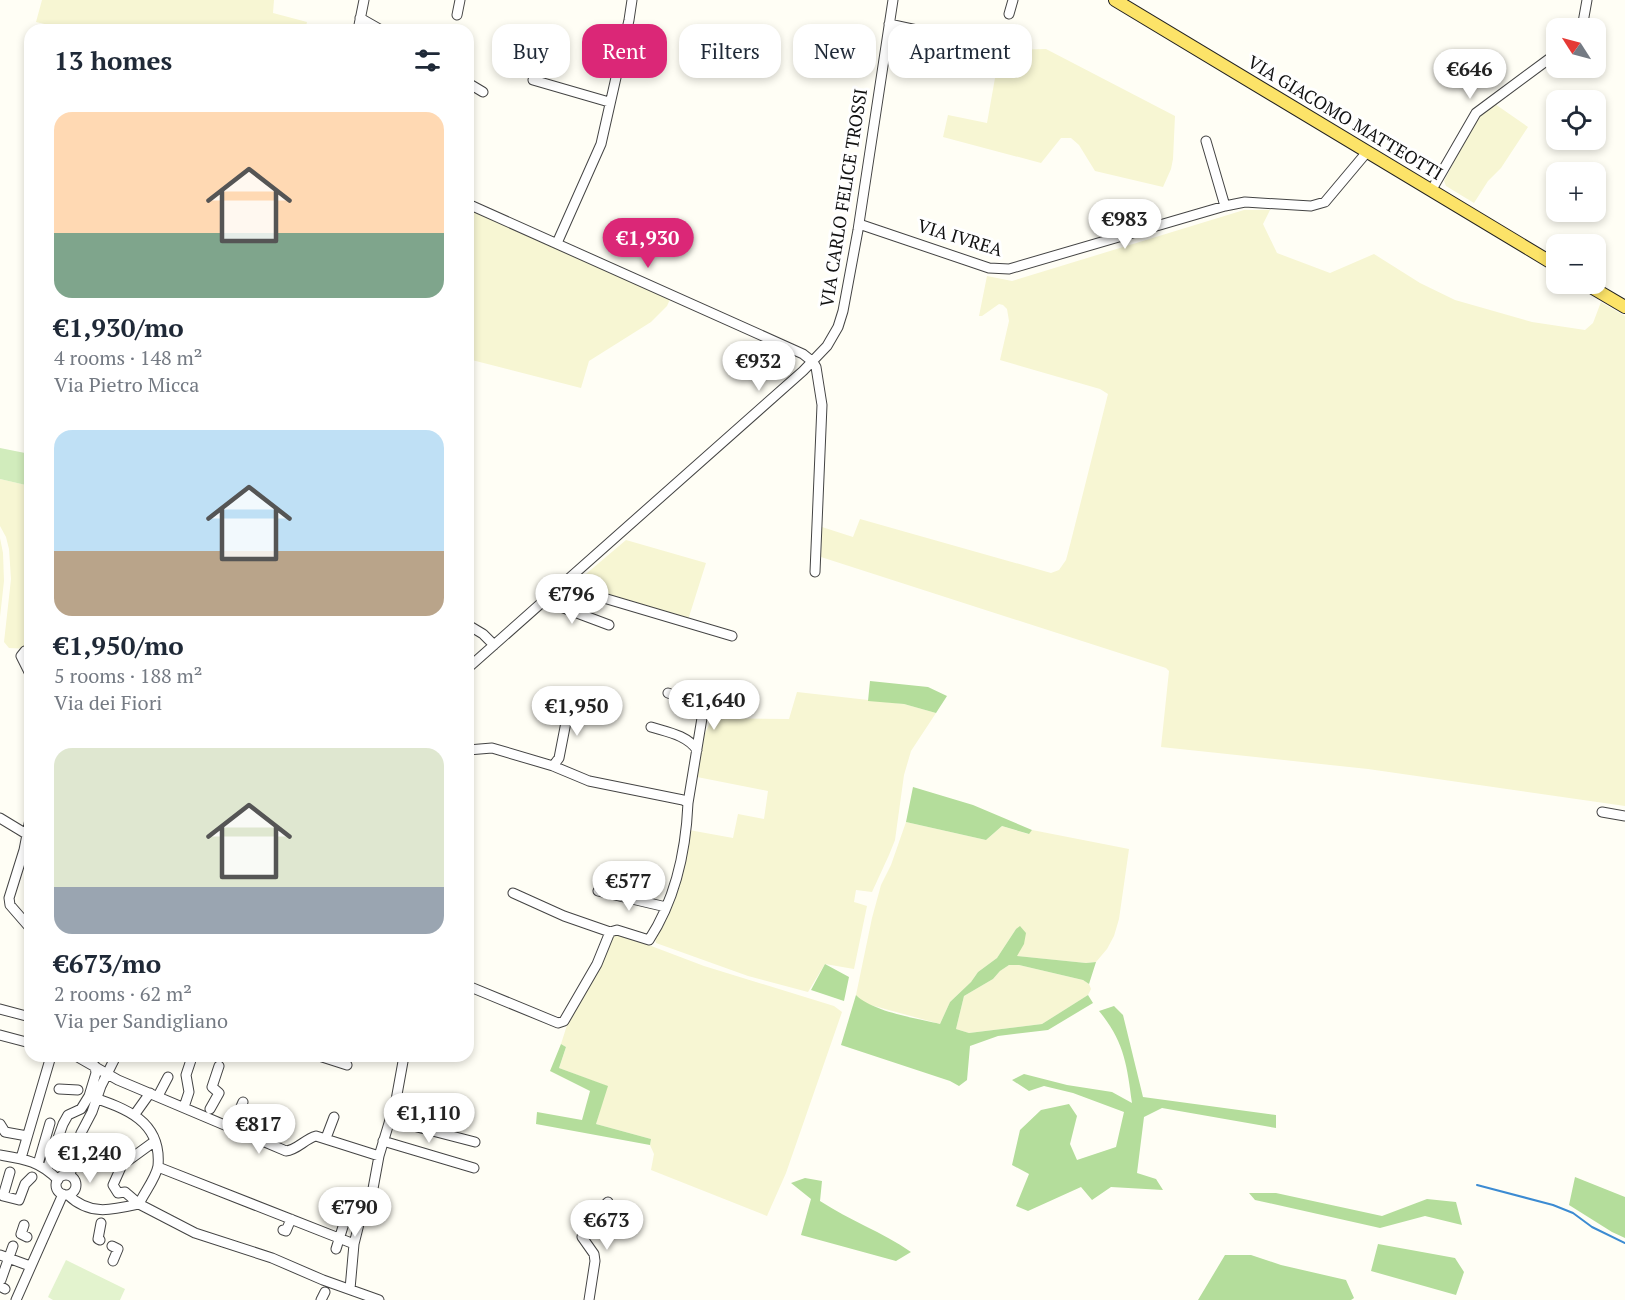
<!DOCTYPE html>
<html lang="en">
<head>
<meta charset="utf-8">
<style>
	:root { --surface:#fff; --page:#f2f2f3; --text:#1f2937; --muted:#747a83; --accent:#db2777 }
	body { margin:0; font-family:"PT Serif",serif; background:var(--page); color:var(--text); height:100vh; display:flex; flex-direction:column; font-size:22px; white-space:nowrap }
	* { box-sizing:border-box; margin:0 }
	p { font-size:20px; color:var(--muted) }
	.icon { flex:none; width:33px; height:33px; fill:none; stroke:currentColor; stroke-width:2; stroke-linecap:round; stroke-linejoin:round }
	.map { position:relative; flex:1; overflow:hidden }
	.details { position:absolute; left:24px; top:24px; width:450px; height:1038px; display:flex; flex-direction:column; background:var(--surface); border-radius:18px; box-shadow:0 3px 9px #0003 }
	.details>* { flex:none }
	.top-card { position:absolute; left:492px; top:24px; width:570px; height:54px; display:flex; gap:12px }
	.needle { width:39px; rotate:306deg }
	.buttons { position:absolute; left:1546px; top:18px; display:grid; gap:12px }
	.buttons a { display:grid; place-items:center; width:60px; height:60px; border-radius:12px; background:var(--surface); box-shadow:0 3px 9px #0003; font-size:30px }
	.price { position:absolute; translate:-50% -51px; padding:0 14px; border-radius:21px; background:#fff; color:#222; font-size:20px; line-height:39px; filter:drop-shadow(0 2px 3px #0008) }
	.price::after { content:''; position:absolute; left:50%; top:36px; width:18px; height:14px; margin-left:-9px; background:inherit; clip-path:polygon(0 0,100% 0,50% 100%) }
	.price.selected { background:var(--accent); color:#fff }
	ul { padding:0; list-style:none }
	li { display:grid; align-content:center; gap:12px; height:318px; padding:0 30px }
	li span { display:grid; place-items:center; height:186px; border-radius:18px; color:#555 }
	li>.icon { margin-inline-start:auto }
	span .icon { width:108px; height:108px; fill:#fffc; stroke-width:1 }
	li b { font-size:26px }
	h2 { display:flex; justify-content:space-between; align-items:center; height:72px; padding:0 30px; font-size:26px }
	.pill { padding:0 21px; border-radius:18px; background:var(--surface); box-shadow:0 3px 9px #0003; font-size:21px; line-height:54px }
	.pill.selected { background:var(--accent); color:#fff }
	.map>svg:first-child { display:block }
</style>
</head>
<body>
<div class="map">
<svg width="1625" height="1300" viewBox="0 0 1625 1300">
	<rect width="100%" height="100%" fill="#fffef5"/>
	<!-- farmland -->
	<path fill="#f7f6d3" d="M42,0H274L273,13L307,22L305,30H70L36,22Z
		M1046,49L1175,116L1173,159L1171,169L1163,187L1095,171L1079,145L1071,138H1061L1041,163L943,137L948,115L987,123L1000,50Z
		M1495,104L1528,127L1501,168L1488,181L1474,203L1446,186L1444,181L1474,123L1482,113Z
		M468,208L671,297L667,306L651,322L589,361L581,388L468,359Z
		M1244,210H1270L1263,224L1277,253L1330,273L1374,254L1420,283L1455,300L1532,322L1585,330L1593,323L1601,302L1625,316V806L1368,769L1161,747L1169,671L1166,668L821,557L822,527L853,537L860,519L1051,573L1059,570L1066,560L1071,541L1108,394L1100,389L1000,360L1009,321L1007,309L1003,305L999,304L982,316H979L987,276L1012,281Z
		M0,479L30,486V649L9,648L4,642L11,579L9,549L6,537L0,526Z
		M0,538L3,553L4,581L0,617Z
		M626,540L706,563L688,620L573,585Z
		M797,692L904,704L936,713L911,751L904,775L895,840L889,855L872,892L856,890L854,902L867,906L854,969L825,964L808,992L748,976L656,943L655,939L665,919L689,830L733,838L738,814L764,819L768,791L697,777L703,738L712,718L789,719Z
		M906,822L986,840L1002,826L1028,834L1032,830L1129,849L1119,919L1114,936L1107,949L1096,962L1086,963L1016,956V929L997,958L978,972L971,982L950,1002L940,1024L863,1003L856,995L872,918L881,885L891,865Z
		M617,933L704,966L834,1006L842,1012L786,1173L767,1216L651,1170L654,1154L650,1145L651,1139L596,1124L607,1086L559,1068L566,1047L561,1044L568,1022L611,936Z
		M1009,965H1019L1083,980L1089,984L1091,989L1088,995L1042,1024L969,1033L956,1029L964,996L993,979L1000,971Z"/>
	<!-- green -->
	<path fill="#d1ecbc" d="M0,448L30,454V486L0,479Z"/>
	<!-- forest -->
	<path fill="#b4dd9b" d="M870,681L928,687L947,696L936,713L904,704L868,701Z
		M913,787L973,805L1032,830L1029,834L1002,826L986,840L906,822Z
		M1020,926L1026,933L1024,944L1017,956L1086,963L1096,962L1089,984L1083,980L1019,965H1009L1000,971L993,979L964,996L956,1029L969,1033L1042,1024L1088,995L1093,1003L1048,1030L998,1036L970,1046L967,1080L959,1086L950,1081L841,1045L856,995C873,1012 916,1018 940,1024L950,1002L971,982L978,972L997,958L1016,929Z
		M825,964L849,977L844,1001L811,990Z
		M1114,1006L1123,1015L1143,1097L1276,1115V1128L1162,1108L1144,1117L1137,1173L1156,1179L1163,1190L1111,1187L1092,1200L1081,1187L1028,1211L1016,1206L1029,1174L1012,1165L1020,1130L1041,1110L1069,1104L1077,1116L1070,1144L1077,1160L1116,1147L1124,1112L1073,1093L1044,1086L1029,1091L1012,1080L1024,1074L1067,1085L1112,1092L1132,1103C1127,1065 1124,1041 1099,1011Z
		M561,1044L566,1047L559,1068L608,1086L596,1124L651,1139L650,1145L536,1124L537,1112L582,1120L590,1091L550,1071Z
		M1575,1177L1625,1197V1238L1612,1232L1569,1205Z
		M805,1178L822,1181L820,1201C849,1220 882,1232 911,1252L896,1261L801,1235L811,1199L791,1183Z
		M1249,1193H1276L1382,1216L1427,1199L1456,1202L1462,1225L1425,1216L1380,1228L1255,1200Z
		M1378,1244L1455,1258L1464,1272L1456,1295L1371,1271Z
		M1225,1255H1251L1281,1265L1346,1280L1354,1298L1351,1300H1198Z"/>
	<!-- pitch -->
	<path fill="#e3f3ce" d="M66,1260L125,1289L120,1300H53L48,1297Z"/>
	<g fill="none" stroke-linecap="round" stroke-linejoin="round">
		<!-- stream -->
		<path stroke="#3c8bd2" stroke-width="2" d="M1477,1185L1553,1205L1573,1213L1592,1227L1625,1243"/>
		<defs>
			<path id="minor" d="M1009,14L1013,0
				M457,15L460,0
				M360,18L381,30
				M889,24L977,43
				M1582,28L1587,0
				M358,30L364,0
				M533,80L609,102
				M468,83L483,92
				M1206,141L1225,206
				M1431,191L1476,113L1557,53
				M468,204L803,354L813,362L816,367L822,405L815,572
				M859,224L989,268L1009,269L1225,206L1245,202L1311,206L1325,202L1367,152
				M557,243L601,144L629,20L632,0
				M564,584L570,588L732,636
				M545,601L609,625
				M468,625L483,634L494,645
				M30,650L25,651L21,656L30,674
				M468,668L803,371L827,346L838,327L843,311L858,230L893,0
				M668,693C683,699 698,701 702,718L688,803
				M651,727C667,732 687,735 697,750
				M468,750L492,748L553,766L589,781L683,800L688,803C686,850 675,900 649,940L617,930L610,932L597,964L564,1021L558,1023L468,986
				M553,766L559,758L567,717L565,714L554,711V707L570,694L591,698
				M1602,812L1625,816
				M0,818L28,835
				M30,819L24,850L9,898L10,905L30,928
				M598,891L666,907
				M513,893L564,916L610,932
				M0,1009L30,1017
				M0,1035L30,1043
				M76,1056L118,1080L286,1151C297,1150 305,1139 316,1136L379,1156
				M319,1056L347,1065
				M59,1089L78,1090
				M89,1096L96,1073L95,1066
				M158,1096L168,1077
				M184,1107L189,1092L186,1075L192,1057
				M210,1109L219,1093L212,1087L219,1066
				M135,1114L150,1093
				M390,1120L475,1142
				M234,1123L243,1102
				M0,1124L5,1132L27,1136
				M326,1138L334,1117
				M155,1141L122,1165L113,1185L118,1193L125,1192L139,1204L195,1233L272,1258L323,1280L379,1300
				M383,1141L474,1168
				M0,1155C24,1159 40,1161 58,1180
				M21,1158L51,1056
				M38,1164L50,1123
				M158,1167L354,1244
				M47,1169L63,1124L68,1115L81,1109L89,1096C124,1108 162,1120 158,1166C156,1178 144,1193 139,1204
				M10,1172L3,1196L19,1200L25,1184L32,1177
				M70,1175L81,1133L92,1112L101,1086L116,1056
				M56 1185a10 10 0 1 1 20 0a10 10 0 1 1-20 0Z
				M68,1195C90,1216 112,1210 139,1204
				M24,1225L21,1234L27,1237
				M283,1230L286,1231L291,1219
				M100,1240L98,1239L101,1223
				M112,1246L118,1249L113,1261
				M336,1249L346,1217
				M0,1255L30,1266
				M1,1280L13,1246
				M0,1286L5,1289
				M350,1289L354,1244L359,1224L372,1194L379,1156L396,1100L404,1056
				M16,1300L63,1194
				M321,1300L325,1292
				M589,1300L595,1261L594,1254L582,1237C584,1223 598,1212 608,1202"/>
			<path id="major" d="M1115,0L1557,266
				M1586,284L1625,307"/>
		</defs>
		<!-- minor casing -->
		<use href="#minor" stroke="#444" stroke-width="11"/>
		<!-- major casing -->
		<use href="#major" stroke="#222" stroke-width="14"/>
		<!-- minor -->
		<use href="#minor" stroke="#fff" stroke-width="9"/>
		<!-- major -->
		<use href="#major" stroke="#fce368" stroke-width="12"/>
	</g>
	<g text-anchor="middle" stroke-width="6" stroke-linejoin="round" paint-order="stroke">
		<!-- street labels -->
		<g font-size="18" fill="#111" stroke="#fff">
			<text transform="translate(1345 118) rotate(31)" y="6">VIA GIACOMO MATTEOTTI</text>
			<text transform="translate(844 198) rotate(-81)" y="6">VIA CARLO FELICE TROSSI</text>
			<text transform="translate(960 238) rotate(17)" y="6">VIA IVREA</text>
		</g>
	</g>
</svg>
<div class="buttons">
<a><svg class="needle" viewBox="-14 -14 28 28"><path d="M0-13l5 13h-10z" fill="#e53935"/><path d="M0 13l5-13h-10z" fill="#747a83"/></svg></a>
<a><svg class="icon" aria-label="locate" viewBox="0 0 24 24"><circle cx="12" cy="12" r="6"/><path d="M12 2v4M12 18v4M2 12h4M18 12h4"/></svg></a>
<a>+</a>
<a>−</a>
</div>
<b class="price" style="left:1470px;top:100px">€646</b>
<b class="price" style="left:1125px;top:250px">€983</b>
<b class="price selected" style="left:648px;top:269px">€1,930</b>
<b class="price" style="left:759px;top:392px">€932</b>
<b class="price" style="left:572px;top:625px">€796</b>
<b class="price" style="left:714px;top:731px">€1,640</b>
<b class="price" style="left:577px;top:737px">€1,950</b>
<b class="price" style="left:629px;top:912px">€577</b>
<b class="price" style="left:429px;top:1144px">€1,110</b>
<b class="price" style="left:259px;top:1155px">€817</b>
<b class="price" style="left:90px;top:1184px">€1,240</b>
<b class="price" style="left:355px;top:1238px">€790</b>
<b class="price" style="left:607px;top:1251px">€673</b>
<div class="top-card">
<a class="pill">Buy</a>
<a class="pill selected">Rent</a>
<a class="pill">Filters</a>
<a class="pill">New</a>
<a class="pill">Apartment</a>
</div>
<section class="details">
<h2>13 homes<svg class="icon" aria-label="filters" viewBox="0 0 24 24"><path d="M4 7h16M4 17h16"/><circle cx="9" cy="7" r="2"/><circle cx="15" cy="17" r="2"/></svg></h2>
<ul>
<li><span style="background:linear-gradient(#ffd9b3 65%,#7fa58c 0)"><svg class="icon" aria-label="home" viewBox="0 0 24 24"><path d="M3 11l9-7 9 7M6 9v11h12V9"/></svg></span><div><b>€1,930/mo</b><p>4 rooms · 148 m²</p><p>Via Pietro Micca</p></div></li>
<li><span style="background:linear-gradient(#bfe0f5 65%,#b9a48a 0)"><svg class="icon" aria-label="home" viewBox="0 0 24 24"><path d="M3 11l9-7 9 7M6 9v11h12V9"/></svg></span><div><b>€1,950/mo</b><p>5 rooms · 188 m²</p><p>Via dei Fiori</p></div></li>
<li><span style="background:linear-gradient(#dfe7d0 75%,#9aa5b1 0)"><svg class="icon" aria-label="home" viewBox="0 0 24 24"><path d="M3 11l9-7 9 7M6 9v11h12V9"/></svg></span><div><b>€673/mo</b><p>2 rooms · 62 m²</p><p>Via per Sandigliano</p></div></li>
</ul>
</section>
</div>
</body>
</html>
